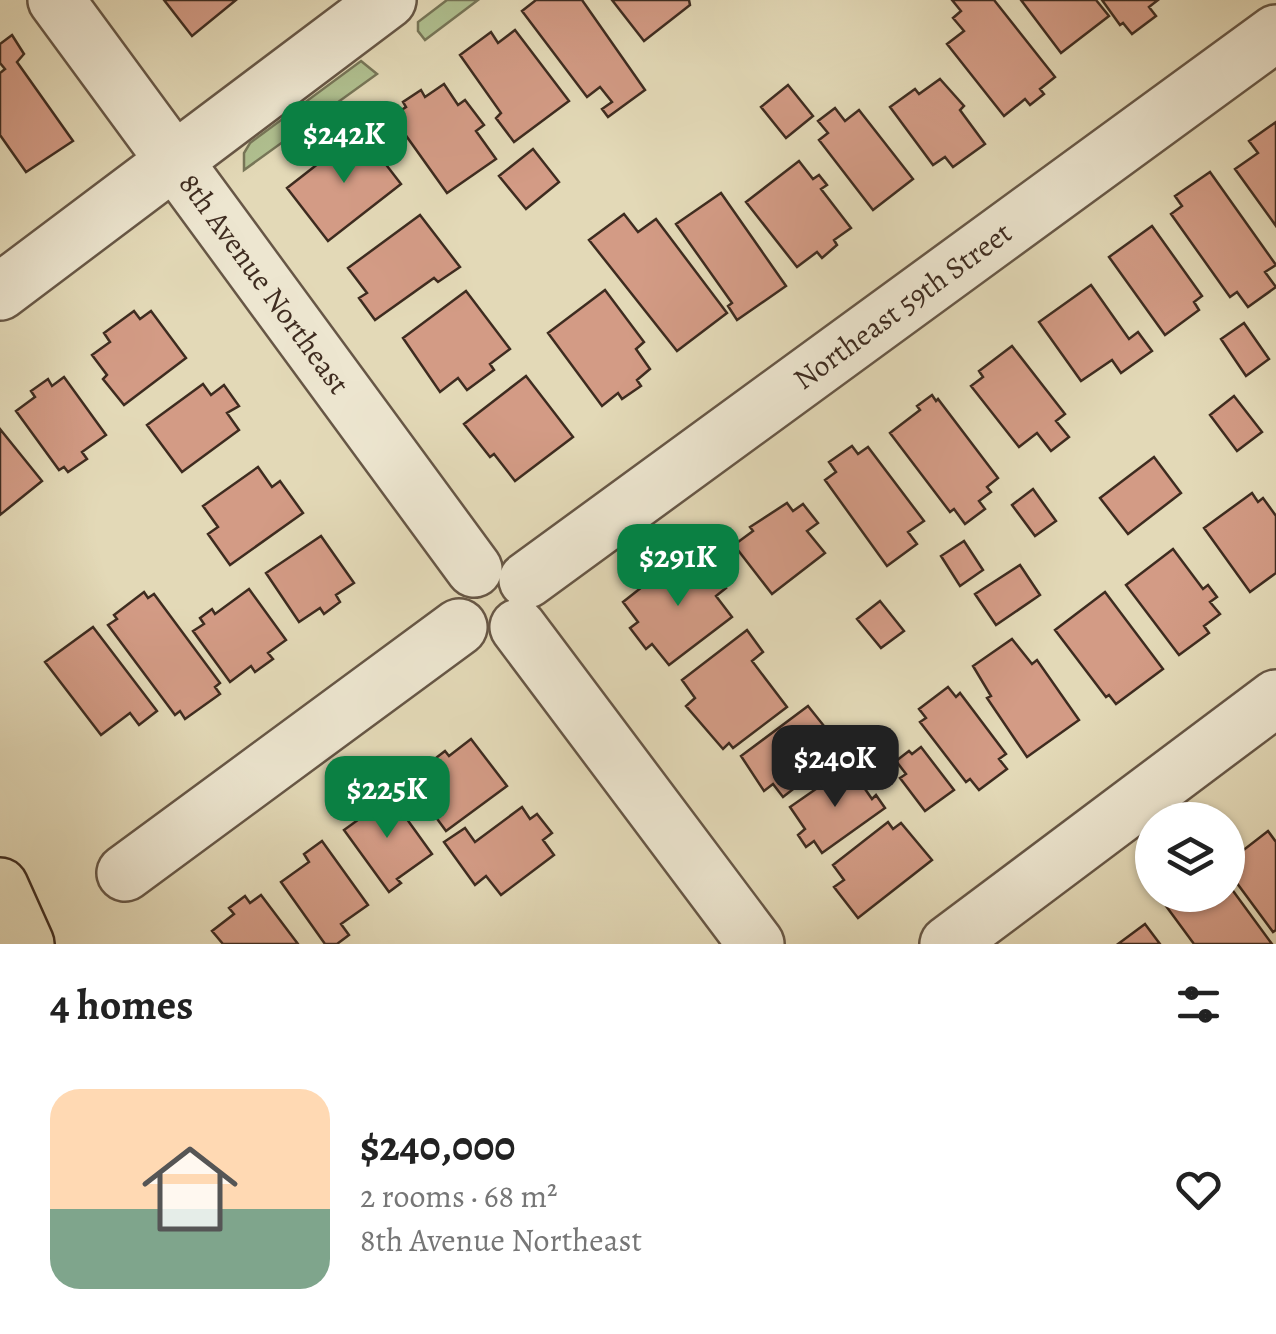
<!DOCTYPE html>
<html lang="en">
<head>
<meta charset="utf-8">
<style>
	:root { --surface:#fff; --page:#f2f2f2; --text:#222; --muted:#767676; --accent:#0b8043 }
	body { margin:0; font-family:Alegreya,serif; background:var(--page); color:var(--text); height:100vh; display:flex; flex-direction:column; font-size:38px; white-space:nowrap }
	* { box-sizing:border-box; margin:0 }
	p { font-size:32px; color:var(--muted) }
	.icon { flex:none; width:55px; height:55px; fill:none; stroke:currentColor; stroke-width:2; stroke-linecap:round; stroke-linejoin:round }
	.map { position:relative; height:944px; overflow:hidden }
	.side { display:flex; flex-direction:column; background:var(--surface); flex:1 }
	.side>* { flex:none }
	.controls { position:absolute; left:1135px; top:802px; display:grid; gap:20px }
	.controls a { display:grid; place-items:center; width:110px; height:110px; border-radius:50%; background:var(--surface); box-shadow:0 2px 8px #0004; font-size:50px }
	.price { position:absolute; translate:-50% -85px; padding:0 22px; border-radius:20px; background:var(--accent); color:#fff; font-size:32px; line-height:65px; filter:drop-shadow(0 2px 5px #0008) }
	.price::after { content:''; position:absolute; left:50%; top:60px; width:30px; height:22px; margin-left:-15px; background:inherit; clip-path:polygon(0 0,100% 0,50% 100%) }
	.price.current { background:#222; color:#fff }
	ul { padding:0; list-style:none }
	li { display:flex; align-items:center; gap:30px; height:250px; padding:0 50px }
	li span { display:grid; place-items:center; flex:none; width:280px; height:200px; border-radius:30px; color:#555 }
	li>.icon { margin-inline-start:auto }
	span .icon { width:120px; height:120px; fill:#fffc; stroke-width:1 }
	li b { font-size:42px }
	h2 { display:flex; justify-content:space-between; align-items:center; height:120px; padding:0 50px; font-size:42px }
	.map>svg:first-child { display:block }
</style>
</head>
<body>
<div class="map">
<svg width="1276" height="944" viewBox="0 0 1276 944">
	<rect width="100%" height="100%" fill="#e3d9b7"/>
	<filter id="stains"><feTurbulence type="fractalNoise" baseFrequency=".002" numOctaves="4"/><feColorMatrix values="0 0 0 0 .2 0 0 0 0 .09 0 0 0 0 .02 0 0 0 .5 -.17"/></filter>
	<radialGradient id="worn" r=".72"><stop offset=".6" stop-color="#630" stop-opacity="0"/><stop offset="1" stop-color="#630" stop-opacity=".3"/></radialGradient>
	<!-- green -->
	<path fill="#b0c090" stroke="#777658" stroke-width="2.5" d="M447,0H478L425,40L418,31V22Z
		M361,61L377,74L244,170V153L250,143Z"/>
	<!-- building -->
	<path fill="#d39b85" stroke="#3e2c20" stroke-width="2.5" d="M164,0H236L192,36Z
		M536,0H582L645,90L608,117L602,109L612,102L600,87L587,97L522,11Z
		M612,0H689L690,5L644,41Z
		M952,0H994L1055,77L1040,89L1044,94L1030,105L1025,99L1004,116L947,44L964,31L953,18L961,11Z
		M1021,0H1096L1109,16L1061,53Z
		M1102,0H1158L1149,7L1156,16L1132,34L1123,23L1120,25Z
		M515,30L569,101L514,142L496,118L501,113L460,55L491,32L498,43Z
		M12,35L24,54L17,62L73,141L26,172L0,135V73L5,69L0,63V44Z
		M940,79L964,106L960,110L985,144L953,167L945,157L933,165L890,107L915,89L919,94Z
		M444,84L458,105L465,100L484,125L476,131L496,159L447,193L392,116L406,107L403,102L421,90L425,97Z
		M788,85L813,116L786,138L761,107Z
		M835,108L845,121L859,110L913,179L873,210L819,140L828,133L818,121Z
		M1276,122V226L1235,169L1258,153L1249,141Z
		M360,131L401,184L328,241L287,188Z
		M533,149L559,182L526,209L499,176Z
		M799,161L813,179L819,175L827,185L821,189L851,228L834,240L837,245L822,258L817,252L797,267L746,202Z
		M1210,172L1276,265L1265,272L1276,287L1248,307L1237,292L1230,297L1171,214L1182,206L1175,196Z
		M721,193L786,286L737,320L728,306L732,303L676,224Z
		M624,214L638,232L656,219L727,313L677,351L589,240Z
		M420,215L460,267L438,282L434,278L375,320L359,298L367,293L348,268Z
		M1152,226L1202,296L1194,302L1199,310L1165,335L1109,257Z
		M1091,285L1129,339L1138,332L1152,351L1121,373L1112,360L1081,381L1039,322Z
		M605,290L644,342L636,349L650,369L637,380L641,386L622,399L618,393L602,406L548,333Z
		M466,291L510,349L490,364L494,370L467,390L458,378L440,392L403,338Z
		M134,311L140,319L151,311L186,358L124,405L103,379L107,375L92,355L110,342L104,333Z
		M1244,323L1269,359L1246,376L1221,339Z
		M1012,346L1065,414L1056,421L1069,437L1051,451L1037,433L1019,447L971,386L983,377L979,371Z
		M526,376L573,437L515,481L494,454L490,457L464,424Z
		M64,377L106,435L82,452L87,459L68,472L64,467L59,470L16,411L35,397L31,391L48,379L52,386Z
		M203,384L211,395L224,385L239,406L227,413L239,430L182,472L147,425Z
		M932,395L936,401L938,399L998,478L987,487L991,492L979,501L985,509L965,524L954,509L950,512L890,433L920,410L917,406Z
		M1234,396L1262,432L1237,451L1210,415Z
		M0,429L42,481L0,515Z
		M852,446L858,454L868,447L924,521L908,532L917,544L887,566L825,480L836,472L829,462Z
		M1154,457L1181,493L1128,534L1100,498Z
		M258,467L272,487L280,481L303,513L230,565L208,534L218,527L203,506Z
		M1033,489L1056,521L1035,536L1012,505Z
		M1252,493L1258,502L1263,498L1276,516V573L1250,592L1204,528Z
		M787,503L793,511L803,504L818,523L807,531L825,553L772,594L734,545L753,531L750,527Z
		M321,536L354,583L336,595L340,602L324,614L320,608L299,622L266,573Z
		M964,541L983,570L960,586L941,556Z
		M1173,549L1203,589L1208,585L1217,597L1210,602L1220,614L1204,626L1209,633L1179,655L1126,585Z
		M685,553L700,572L709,566L726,588L716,596L732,617L669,665L652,644L646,649L630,628L638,622L623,602Z
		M1020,565L1040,595L996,625L975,594Z
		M249,589L286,640L268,653L273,659L255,672L251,666L230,682L193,631L204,624L200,618L212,609L215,614Z
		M144,592L148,598L154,594L220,683L215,687L220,694L185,719L180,711L175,715L108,625L117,619L114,615Z
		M1105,592L1163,669L1116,704L1109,695L1106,697L1055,630Z
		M880,601L904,631L881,648L857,619Z
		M93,627L157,711L139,725L130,713L101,735L45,662Z
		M747,630L763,652L752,661L787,707L733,748L729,743L723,749L686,706L695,698L682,680Z
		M1012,639L1032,664L1037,660L1079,720L1027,757L987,698L991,696L973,666Z
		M948,687L956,697L960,693L1006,754L999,759L1007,769L979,790L970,779L966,782L920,722L926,718L919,709Z
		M808,706L844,751L817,775L815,772L783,797L773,784L764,791L741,756Z
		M471,739L507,786L446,831L416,790L421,786L416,779L435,765L432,761L445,751L449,756Z
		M921,747L954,790L925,811L900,778L906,774L896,761L909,751L912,754Z
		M849,766L872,799L876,795L885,808L822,853L814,841L806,847L798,835L805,829L790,807Z
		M376,797L381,804L391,797L432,854L397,879L401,883L389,892L344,830L362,817L357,810Z
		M522,807L530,819L537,814L552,833L543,840L554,855L501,895L486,876L475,885L444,842L465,828L475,842Z
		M888,822L893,829L901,823L932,860L858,918L834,887L844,880L833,865Z
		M1268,831L1276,842V930L1273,932L1228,871V862Z
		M322,841L368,905L341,924L349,935L337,944H325L281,882L309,862L304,854Z
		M1228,884L1272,944H1194L1166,906L1180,895H1228Z
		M261,895L298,944H223L212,931L234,914L229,908L245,896L250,903Z
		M1145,924L1160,944H1118Z"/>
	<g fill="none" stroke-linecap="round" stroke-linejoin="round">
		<defs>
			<g id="minor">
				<path id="s1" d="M56,0L474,569"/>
				<path d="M0,292L388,0"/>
				<path id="s2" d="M527,580L1276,33"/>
				<path d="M518,627L756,944"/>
				<path d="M125,873L459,627"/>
				<path d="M948,944L1276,698"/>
			</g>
			<path id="highway" d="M0,886L26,944"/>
		</defs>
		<!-- minor casing -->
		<use href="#minor" stroke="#675746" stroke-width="60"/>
		<!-- highway casing -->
		<use href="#highway" stroke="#3e2c20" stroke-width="60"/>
		<!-- minor -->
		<use href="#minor" stroke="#ede6d0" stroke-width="55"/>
		<!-- highway -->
		<use href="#highway" stroke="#e3d9b7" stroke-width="55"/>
	</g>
	<g text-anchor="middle" stroke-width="10" stroke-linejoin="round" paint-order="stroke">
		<!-- street labels -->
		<g font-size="30" fill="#3e2c20" stroke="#ede6d0">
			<text dy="10" stroke="none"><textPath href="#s1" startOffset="352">8th Avenue Northeast</textPath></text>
			<text dy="10" stroke="none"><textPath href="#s2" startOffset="465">Northeast 59th Street</textPath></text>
		</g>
	</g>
	<rect width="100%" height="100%" filter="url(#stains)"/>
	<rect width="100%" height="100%" fill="url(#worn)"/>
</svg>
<div class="controls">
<a><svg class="icon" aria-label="layers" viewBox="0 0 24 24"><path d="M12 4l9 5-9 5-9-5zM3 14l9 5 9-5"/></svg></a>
</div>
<b class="price" style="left:344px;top:186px">$242K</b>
<b class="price" style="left:678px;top:609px">$291K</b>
<b class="price current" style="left:835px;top:810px">$240K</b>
<b class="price" style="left:387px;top:841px">$225K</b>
</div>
<section class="side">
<h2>4 homes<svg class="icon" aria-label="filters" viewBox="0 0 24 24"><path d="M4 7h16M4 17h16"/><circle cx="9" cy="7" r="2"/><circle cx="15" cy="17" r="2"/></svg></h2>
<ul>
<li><span style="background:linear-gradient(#ffd9b3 60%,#7fa58c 0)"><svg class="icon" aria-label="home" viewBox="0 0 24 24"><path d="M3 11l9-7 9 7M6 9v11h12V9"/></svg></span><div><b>$240,000</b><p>2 rooms · 68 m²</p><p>8th Avenue Northeast</p></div><svg class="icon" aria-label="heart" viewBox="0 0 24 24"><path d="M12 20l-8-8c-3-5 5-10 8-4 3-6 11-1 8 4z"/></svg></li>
</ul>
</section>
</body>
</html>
